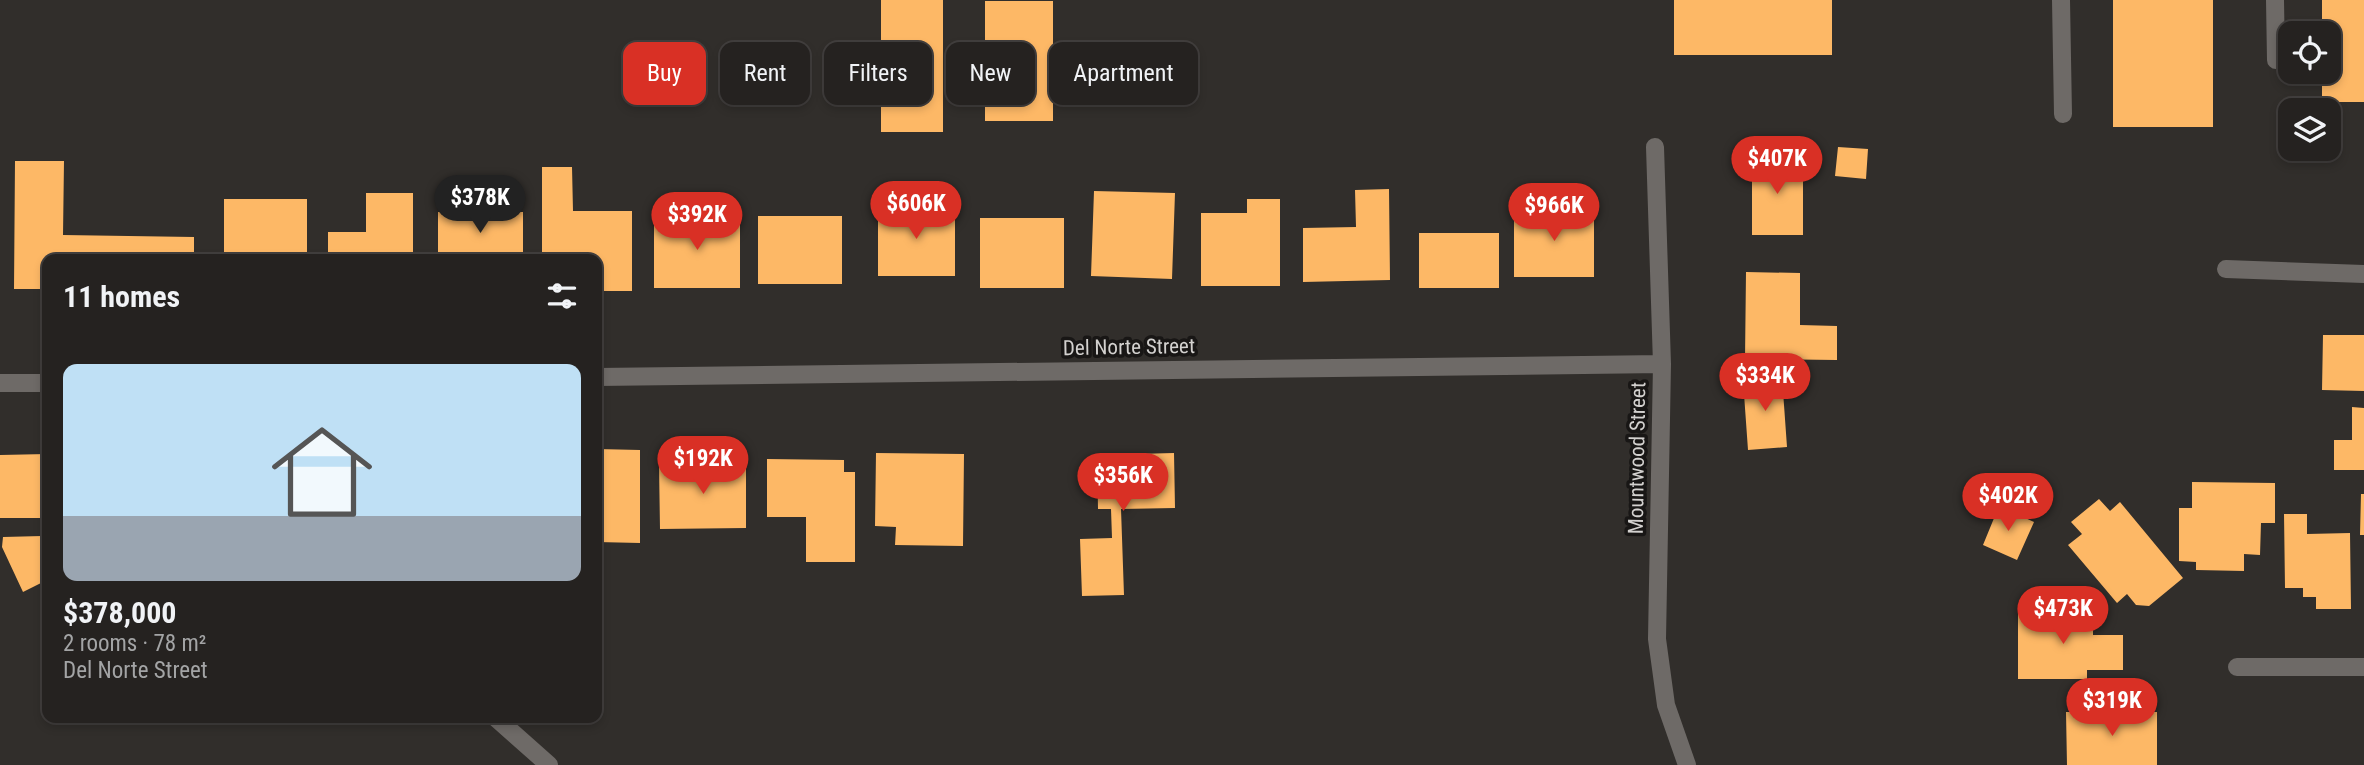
<!DOCTYPE html>
<html lang="en">
<head>
<meta charset="utf-8">
<style>
	:root { --surface:#252220; --page:#312f2d; --text:#f1f3f6; --muted:#a3a4a5; --line:#423f3e; --accent:#d93025 }
	body { margin:0; font-family:"Roboto Condensed",sans-serif; background:var(--page); color:var(--text); height:100vh; display:flex; flex-direction:column; font-size:26px; white-space:nowrap }
	* { box-sizing:border-box; margin:0 }
	p { font-size:23px; color:var(--muted) }
	.icon { flex:none; width:38px; height:38px; fill:none; stroke:currentColor; stroke-width:2; stroke-linecap:round; stroke-linejoin:round }
	.map { position:relative; flex:1; overflow:hidden }
	.drawer { position:absolute; left:42px; top:254px; width:560px; height:469px; display:flex; flex-direction:column; background:var(--surface); border-radius:14px; box-shadow:0 4px 10px #0003,0 0 0 2px var(--line) }
	.drawer>* { flex:none }
	.top-card { position:absolute; left:623px; top:42px; width:665px; height:63px; display:flex; gap:14px }
	.buttons { position:absolute; left:2278px; top:21px; display:grid; gap:14px }
	.buttons a { display:grid; place-items:center; width:63px; height:63px; border-radius:14px; background:var(--surface); box-shadow:0 4px 10px #0003,0 0 0 2px var(--line); font-size:35px }
	.price { position:absolute; translate:-50% -60px; padding:0 16px; border-radius:24px; background:var(--accent); color:#fff; font-size:23px; line-height:46px; filter:drop-shadow(0 2px 4px #0008) }
	.price::after { content:''; position:absolute; left:50%; top:42px; width:21px; height:16px; margin-left:-10px; background:inherit; clip-path:polygon(0 0,100% 0,50% 100%) }
	.price.active { background:#222; color:#fff }
	ul { padding:0; list-style:none }
	li { display:grid; align-content:center; gap:14px; height:371px; padding:0 21px }
	li span { display:grid; place-items:center; height:217px; border-radius:14px; color:#555 }
	li>.icon { margin-inline-start:auto }
	span .icon { width:126px; height:126px; fill:#fffc; stroke-width:1 }
	li b { font-size:30px }
	h2 { display:flex; justify-content:space-between; align-items:center; height:84px; padding:0 21px; font-size:30px }
	.tag { padding:0 24px; border-radius:14px; background:var(--surface); box-shadow:0 4px 10px #0003,0 0 0 2px var(--line); font-size:24px; line-height:63px }
	.tag.active { background:var(--accent); color:#fff }
	.map>svg:first-child { display:block }
</style>
</head>
<body>
<div class="map">
<svg width="2364" height="765" viewBox="0 0 2364 765">
	<rect width="100%" height="100%" fill="#312e2b"/>
	<!-- building -->
	<path fill="#fdb866" d="M881,0H943V132H881Z
		M1674,0H1832V55H1674Z
		M2113,0H2213V127H2113Z
		M2322,0H2364V102H2322V72H2329V33H2322Z
		M985,1H1053V121H985Z
		M1838,147L1868,149L1866,179L1835,176Z
		M1752,157H1803V235H1752Z
		M15,161H64L63,235L194,237V259H47V289H14Z
		M542,167H572L573,211H632V291H597V259H542Z
		M1389,189L1390,280L1303,282V228L1356,227L1355,190Z
		M1094,191L1175,193L1172,279L1091,276Z
		M366,193H413V259H328V232H366Z
		M224,199H307V259H224Z
		M1247,199H1280V286H1201V213H1247Z
		M878,205H955V276H878Z
		M1514,209H1594V277H1514Z
		M438,212H523V259H438Z
		M654,216H740V288H654Z
		M758,216H842V284H758Z
		M980,218H1064V288H980Z
		M1419,233H1499V288H1419Z
		M1746,272L1800,273V325L1837,326V360L1745,359Z
		M2323,335H2364V391L2322,390Z
		M1782,377L1787,447L1748,450L1743,380Z
		M2352,407L2364,408V470H2334V440H2352Z
		M597,449L640,450V543L597,542Z
		M876,453L964,454L963,546L895,545L896,527L875,526Z
		M1174,453L1175,508L1121,509L1124,595L1082,596L1080,539L1112,538L1111,509H1098L1097,455Z
		M47,454V518H0V455Z
		M767,459L844,460V472H855V562H806V517H767Z
		M659,464H746V528L660,529Z
		M2192,482L2275,483V523H2261L2260,555L2244,554V571L2196,570V562L2179,561V508H2192Z
		M2361,494H2364V535H2360Z
		M2099,499L2110,511L2120,502L2183,578L2149,606L2136,605L2127,594L2117,603L2068,545L2082,534L2071,522Z
		M1999,506L2034,522L2017,560L1983,545Z
		M2284,514H2307V534L2350,533L2351,609H2316V597H2303V588H2285Z
		M42,536L47,547V580L23,592L2,547L3,537Z
		M2018,607H2063V618H2093V635H2123V670H2087V679H2018Z
		M2066,712H2157V765H2067Z"/>
	<g fill="none" stroke-linecap="round" stroke-linejoin="round">
		<!-- lane -->
		<path stroke="#6e6a67" stroke-width="18" d="M2061,0L2063,114
			M2275,0L2276,60"/>
		<!-- street -->
		<path stroke="#6e6a67" stroke-width="18" d="M1655,147L1662,364L1657,639L1666,705L1687,765
			M2226,269L2364,274
			M597,377L1662,364
			M0,383H47
			M2237,667H2364
			M496,718L549,765"/>
	</g>
	<g text-anchor="middle" stroke-width="7" stroke-linejoin="round" paint-order="stroke">
		<!-- street labels -->
		<g font-size="21" fill="#d3d1cf" stroke="#181615">
			<text transform="translate(1129 347) rotate(-1)" y="7">Del Norte Street</text>
			<text transform="translate(1637 458) rotate(-89)" y="7">Mountwood Street</text>
		</g>
	</g>
</svg>
<div class="buttons">
<a><svg class="icon" aria-label="locate" viewBox="0 0 24 24"><circle cx="12" cy="12" r="6"/><path d="M12 2v4M12 18v4M2 12h4M18 12h4"/></svg></a>
<a><svg class="icon" aria-label="layers" viewBox="0 0 24 24"><path d="M12 4l9 5-9 5-9-5zM3 14l9 5 9-5"/></svg></a>
</div>
<b class="price" style="left:1777px;top:196px">$407K</b>
<b class="price active" style="left:480px;top:235px">$378K</b>
<b class="price" style="left:916px;top:241px">$606K</b>
<b class="price" style="left:1554px;top:243px">$966K</b>
<b class="price" style="left:697px;top:252px">$392K</b>
<b class="price" style="left:1765px;top:413px">$334K</b>
<b class="price" style="left:703px;top:496px">$192K</b>
<b class="price" style="left:1123px;top:513px">$356K</b>
<b class="price" style="left:2008px;top:533px">$402K</b>
<b class="price" style="left:2063px;top:646px">$473K</b>
<b class="price" style="left:2112px;top:738px">$319K</b>
<div class="top-card">
<a class="tag active">Buy</a>
<a class="tag">Rent</a>
<a class="tag">Filters</a>
<a class="tag">New</a>
<a class="tag">Apartment</a>
</div>
<section class="drawer">
<h2>11 homes<svg class="icon" aria-label="filters" viewBox="0 0 24 24"><path d="M4 7h16M4 17h16"/><circle cx="9" cy="7" r="2"/><circle cx="15" cy="17" r="2"/></svg></h2>
<ul>
<li><span style="background:linear-gradient(#bfe0f5 70%,#9aa5b1 0)"><svg class="icon" aria-label="home" viewBox="0 0 24 24"><path d="M3 11l9-7 9 7M6 9v11h12V9"/></svg></span><div><b>$378,000</b><p>2 rooms · 78 m²</p><p>Del Norte Street</p></div></li>
</ul>
</section>
</div>
</body>
</html>
